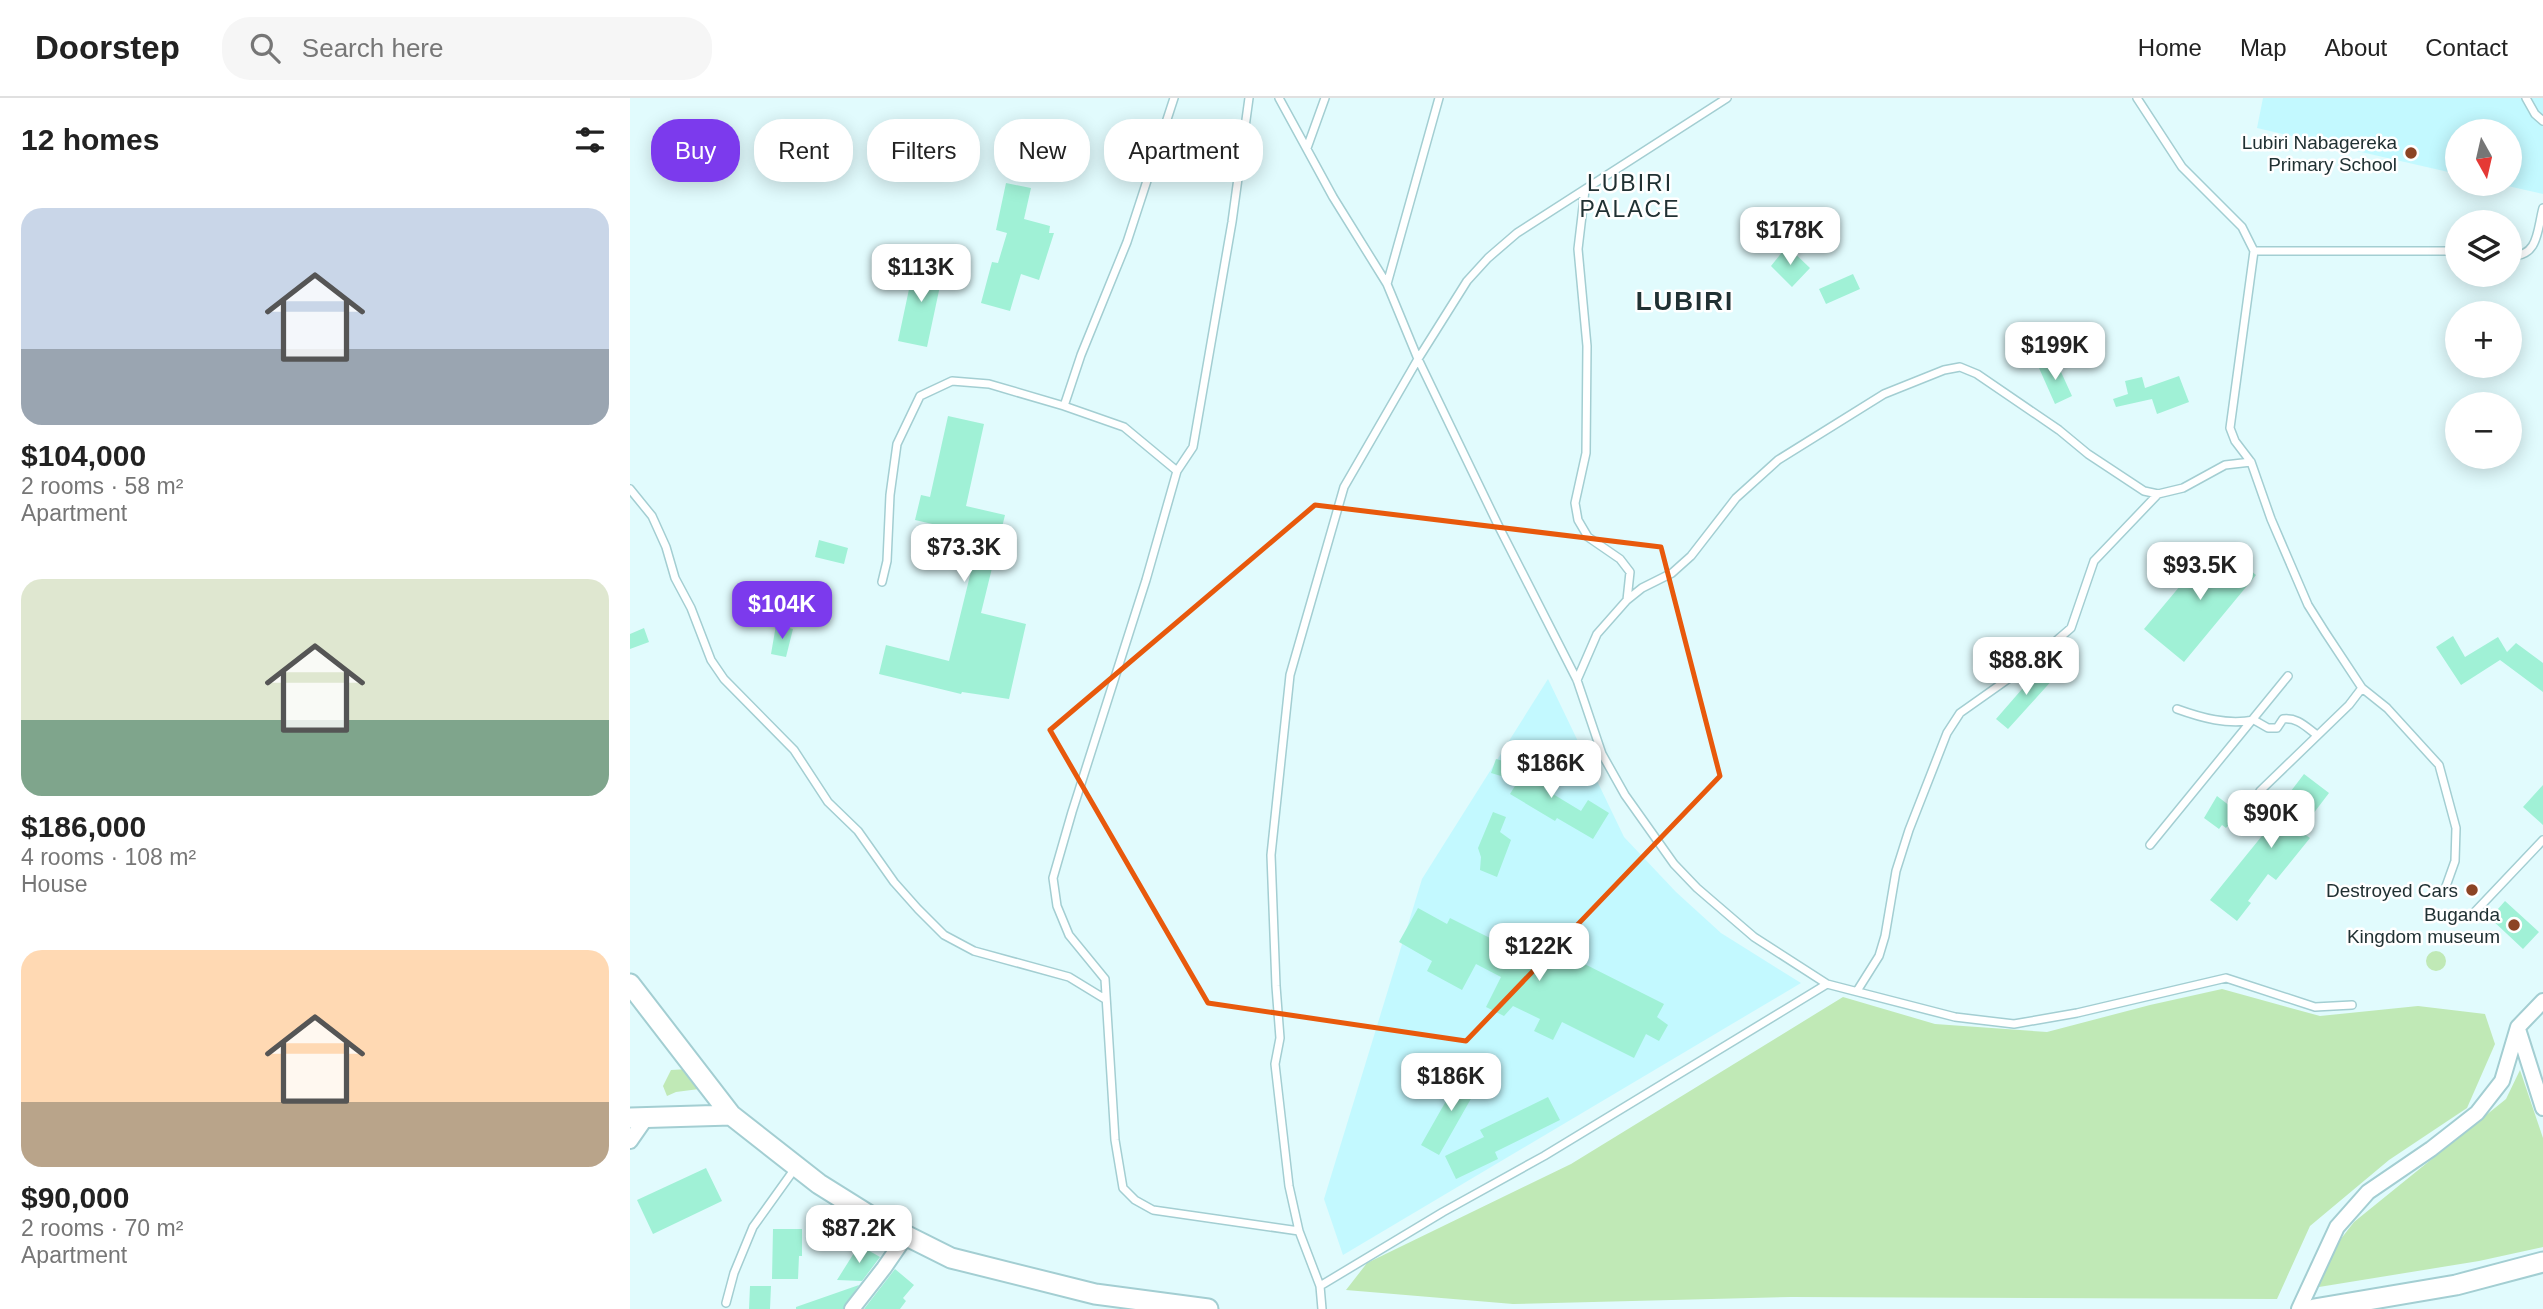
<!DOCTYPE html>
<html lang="en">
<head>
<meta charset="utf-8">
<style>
	:root { --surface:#fff; --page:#f6f6f6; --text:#222; --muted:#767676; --line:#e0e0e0; --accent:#7c3aed }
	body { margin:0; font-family:Arial,sans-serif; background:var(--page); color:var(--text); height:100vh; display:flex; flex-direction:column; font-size:26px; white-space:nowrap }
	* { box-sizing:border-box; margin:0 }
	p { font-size:23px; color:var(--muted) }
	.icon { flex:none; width:38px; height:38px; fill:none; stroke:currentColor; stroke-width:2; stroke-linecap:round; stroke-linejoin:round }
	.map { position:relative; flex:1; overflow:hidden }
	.sheet { display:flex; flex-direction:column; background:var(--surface); width:630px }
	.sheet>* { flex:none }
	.guide { position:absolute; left:21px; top:21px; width:665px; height:63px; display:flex; gap:14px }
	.needle { width:46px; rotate:172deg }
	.buttons { position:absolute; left:1815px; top:21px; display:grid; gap:14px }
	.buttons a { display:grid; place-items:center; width:77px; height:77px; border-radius:50%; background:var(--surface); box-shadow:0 4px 18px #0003; font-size:35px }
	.price { position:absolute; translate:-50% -60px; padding:0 16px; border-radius:14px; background:#fff; color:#222; font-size:23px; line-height:46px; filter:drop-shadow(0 2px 4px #0008) }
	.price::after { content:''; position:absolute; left:50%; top:42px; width:21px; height:16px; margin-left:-10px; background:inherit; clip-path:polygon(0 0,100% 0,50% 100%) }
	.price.on { background:var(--accent); color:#fff }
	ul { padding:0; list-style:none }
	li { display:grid; align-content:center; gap:14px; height:371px; padding:0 21px }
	li span { display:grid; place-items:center; height:217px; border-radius:21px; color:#555 }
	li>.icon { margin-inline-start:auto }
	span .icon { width:126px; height:126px; fill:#fffc; stroke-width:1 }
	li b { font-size:30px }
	h2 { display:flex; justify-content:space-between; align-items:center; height:84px; padding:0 21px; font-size:30px }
	.tag { padding:0 24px; border-radius:28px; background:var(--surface); box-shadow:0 4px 18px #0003; font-size:24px; line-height:63px }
	.tag.on { background:var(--accent); color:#fff }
	header { display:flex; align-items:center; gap:42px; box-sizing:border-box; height:98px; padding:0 35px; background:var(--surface); border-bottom:2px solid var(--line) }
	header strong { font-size:33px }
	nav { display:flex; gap:38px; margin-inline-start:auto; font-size:24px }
	.search { width:490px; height:63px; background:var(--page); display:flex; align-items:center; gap:18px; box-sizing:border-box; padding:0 24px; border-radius:28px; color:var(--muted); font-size:26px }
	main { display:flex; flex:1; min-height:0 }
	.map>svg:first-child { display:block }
</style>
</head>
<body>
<header>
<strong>Doorstep</strong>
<div class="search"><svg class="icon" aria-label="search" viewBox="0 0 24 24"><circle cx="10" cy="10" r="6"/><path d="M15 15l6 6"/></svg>Search here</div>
<nav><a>Home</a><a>Map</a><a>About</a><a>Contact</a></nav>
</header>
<main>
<section class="sheet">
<h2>12 homes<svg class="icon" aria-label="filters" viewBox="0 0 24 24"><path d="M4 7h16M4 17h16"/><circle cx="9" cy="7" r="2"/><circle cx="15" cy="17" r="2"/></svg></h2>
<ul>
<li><span style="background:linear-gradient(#c9d6e8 65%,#9aa5b1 0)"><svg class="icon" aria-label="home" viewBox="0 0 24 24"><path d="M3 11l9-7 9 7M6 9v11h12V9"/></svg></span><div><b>$104,000</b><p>2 rooms · 58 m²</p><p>Apartment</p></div></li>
<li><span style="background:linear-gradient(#dfe7d0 65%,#7fa58c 0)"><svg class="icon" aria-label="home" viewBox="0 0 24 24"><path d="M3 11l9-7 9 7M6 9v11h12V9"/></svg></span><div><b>$186,000</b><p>4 rooms · 108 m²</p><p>House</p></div></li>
<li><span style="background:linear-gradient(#ffd9b3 70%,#b9a48a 0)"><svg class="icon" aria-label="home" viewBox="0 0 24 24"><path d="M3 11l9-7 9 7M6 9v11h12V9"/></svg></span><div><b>$90,000</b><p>2 rooms · 70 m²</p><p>Apartment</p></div></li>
</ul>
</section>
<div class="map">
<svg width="1913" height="1211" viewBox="0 0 1913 1211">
	<rect width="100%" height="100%" fill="#e1fbfd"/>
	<!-- built -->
	<path fill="#c3f9ff" d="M1633,0H1913V96L1869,86H1880V33H1827V76L1627,30Z
		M918,581L994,739L1046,794L1091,835L1171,885L713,1157L694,1101L792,781Z"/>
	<!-- green -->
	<path fill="#c0e9b6" d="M1796 863a10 10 0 1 1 20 0a10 10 0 1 1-20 0Z
		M1592,891L1690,918L1788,908L1855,916L1865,946L1837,1010L1759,1062L1680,1128L1647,1201L1161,1199L883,1206L716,1192L737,1165L941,1066L1213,899L1305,926L1417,934L1520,907Z
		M58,971L69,991L46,994L37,998L33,988L41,972Z
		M1890,972L1913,1040V1149L1849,1163L1689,1189L1690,1180L1703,1151L1724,1124L1876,1001Z"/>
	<!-- building -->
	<path fill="#a0f1d6" d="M376,85L401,90L394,121L420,128L419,135H424L409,182L391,176L380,213L351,205L362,164L368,165L377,135L366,132Z
		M1157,148L1180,170L1162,189L1141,168Z
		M285,163L314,169L297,249L268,243Z
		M1223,176L1230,191L1196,206L1189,191Z
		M1426,263L1442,298L1425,306L1409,270Z
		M1549,278L1559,304L1527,316L1522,301L1486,309L1483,301L1498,296L1495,283L1512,279L1515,290Z
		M318,318L354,326L336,408L375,417L351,515L396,526L379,601L332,594L331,596L249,576L256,547L319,563L350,437L285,422L291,397L300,399Z
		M189,442L218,450L214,466L185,459Z
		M1586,445L1626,477L1554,564L1514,531Z
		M146,527L163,531L156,559L141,556Z
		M14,530L19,544L0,551V536Z
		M1823,538L1835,559L1868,539L1877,554L1886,545L1913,565V594L1870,562L1831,587L1806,549Z
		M1412,568L1425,579L1378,631L1366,621Z
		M866,661L885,666L921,689L919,692L913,690L951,713L958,702L979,715L963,741L927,720L925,723L880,696L888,683L861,675Z
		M1674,676L1699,695L1670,733L1680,740L1646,782L1638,776L1618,803L1621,805L1607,823L1580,802L1666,696L1661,693Z
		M1913,687V727L1893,709Z
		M1587,698L1609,715L1596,730L1592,727L1589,731L1574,720Z
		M863,714L876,719L870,734L881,742L867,779L850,772L851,759L848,750Z
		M1875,803L1909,834L1893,851L1860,820Z
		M788,810L817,826L820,820L876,848L885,831L1034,906L1027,919L1038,927L1029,943L1016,936L1004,960L932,924L923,942L904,933L910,921L883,908L874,918L856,909L871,879L846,866L832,892L797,873L802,863L769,844Z
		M833,973L851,983L809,1057L791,1047Z
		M918,999L930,1022L865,1054L868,1061L826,1081L815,1058L854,1039L850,1032Z
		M76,1070L92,1103L23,1136L7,1102Z
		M143,1131H172V1158H169L168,1181H142Z
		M229,1147L250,1159L232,1183L207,1182Z
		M265,1171L284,1187L273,1200L276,1203L270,1211H234Z
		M229,1187L213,1211H166V1209Z
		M120,1188H141L140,1211H119Z"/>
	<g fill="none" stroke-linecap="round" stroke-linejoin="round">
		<defs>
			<path id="lane" d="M619,0L602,124L563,349L547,373L516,482L442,714L423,780L427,808L439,837L475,881L485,1042L493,1090L505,1102L523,1112L669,1133
				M649,0L703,99L757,186L788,261L870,431L947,582L972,656L995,697L1044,766L1067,790L1124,839L1197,886L1325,919L1384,926L1447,915L1596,880L1685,909L1722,907
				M1507,0L1552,69L1612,129L1624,153L1600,330L1605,343L1621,364L1641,421L1678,507L1695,534L1732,590L1757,610L1809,667L1826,730L1825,763L1815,791
				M1896,0L1905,16L1913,23
				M677,50L695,0
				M955,92L948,151L957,248L956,355L945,405L948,422L958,439L990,461L1000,474L997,502
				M1624,153H1827
				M1880,158C1909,159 1907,132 1913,110
				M757,186L809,0
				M434,308L451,257L497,144L544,0
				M0,391L22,418L36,449L45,480L61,510L81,562L94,581L164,652L198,704L228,733L264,784L288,811L314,837L344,853L439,879L475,901
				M252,484L257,463L260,397L267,346L290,298L322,283L359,286L434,308L494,329L547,373
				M947,582L967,536L997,502L1012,490L1042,475L1061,458L1106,400L1148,362L1254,296L1314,272L1330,269L1347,276L1429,332L1458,356L1514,393L1528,396L1553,390L1595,367L1621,364
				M1547,611C1572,620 1597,627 1624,622L1638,630H1647L1653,621C1667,619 1676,629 1687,637
				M1630,693L1719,607L1732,590
				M1520,747L1658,578
				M1840,819L1913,742
				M1227,893L1249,858L1255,838L1266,773L1279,732L1317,635L1330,615L1398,567L1441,530L1464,463L1528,396
				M690,1188L813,1114L914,1058L1197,886
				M96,1205L104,1175L123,1129L166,1069
				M692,1211L690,1188L669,1133L659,1088L645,966L650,940L646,888L641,757L660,577L714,389L788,261L837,183L858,160L887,135L1097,0"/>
			<path id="street" d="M1888,931L1913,1010
				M0,1043L16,1020
				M222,1211L254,1170L276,1138
				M1669,1211L1707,1129L1738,1094L1801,1051L1847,1015L1872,983L1888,929L1913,903"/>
			<path id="secondary" d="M0,886L101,1017L189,1086L253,1126L321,1160L465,1196L578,1211
				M0,1020L101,1017
				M1684,1211L1826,1187L1913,1164"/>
		</defs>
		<!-- lane casing -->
		<use href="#lane" stroke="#a3ced2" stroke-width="10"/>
		<!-- street casing -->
		<use href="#street" stroke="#a3ced2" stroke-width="18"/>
		<!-- secondary casing -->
		<use href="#secondary" stroke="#a3ced2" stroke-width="23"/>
		<!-- lane -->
		<use href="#lane" stroke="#fff" stroke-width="7"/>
		<!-- street -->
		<use href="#street" stroke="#fff" stroke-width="14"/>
		<!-- secondary -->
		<use href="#secondary" stroke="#fff" stroke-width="19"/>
	</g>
	<!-- marked area -->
	<path fill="none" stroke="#e8590c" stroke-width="5" stroke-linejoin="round" d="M685,407L1031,449L1090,678L836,943L578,905L420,632Z"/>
	<!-- markers -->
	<g fill="#8c4424" stroke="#fff" stroke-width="2.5">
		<circle cx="1781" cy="55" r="7"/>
		<circle cx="1842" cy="792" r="7"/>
		<circle cx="1884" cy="827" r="7"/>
	</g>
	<g text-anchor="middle" stroke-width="5" stroke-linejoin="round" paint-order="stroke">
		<!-- poi labels -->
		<g font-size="19" fill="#203133" stroke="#fff" text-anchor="end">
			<text x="1767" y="51">Lubiri Nabagereka<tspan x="1767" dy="22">Primary School</tspan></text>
			<text x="1828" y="799">Destroyed Cars</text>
			<text x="1870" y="823">Buganda<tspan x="1870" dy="22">Kingdom museum</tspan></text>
		</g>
		<!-- quarter labels -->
		<g font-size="23" letter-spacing="2" fill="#203133" stroke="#fff">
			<text x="1000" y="93">LUBIRI<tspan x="1000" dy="26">PALACE</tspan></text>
		</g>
		<!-- district labels -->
		<g font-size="26" font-weight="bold" letter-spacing="2" fill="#203133" stroke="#fff">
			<text x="1055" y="212">LUBIRI</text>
		</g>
	</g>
</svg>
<div class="buttons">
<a><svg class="needle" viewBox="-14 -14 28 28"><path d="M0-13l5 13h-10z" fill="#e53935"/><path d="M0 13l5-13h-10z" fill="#767676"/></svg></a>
<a><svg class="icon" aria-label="layers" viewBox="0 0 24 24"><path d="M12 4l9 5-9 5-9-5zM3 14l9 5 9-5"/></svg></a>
<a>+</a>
<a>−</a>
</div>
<b class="price" style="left:1160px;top:169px">$178K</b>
<b class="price" style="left:291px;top:206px">$113K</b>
<b class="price" style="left:1425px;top:284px">$199K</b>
<b class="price" style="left:334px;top:486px">$73.3K</b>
<b class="price" style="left:1570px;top:504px">$93.5K</b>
<b class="price on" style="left:152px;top:543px">$104K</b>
<b class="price" style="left:1396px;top:599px">$88.8K</b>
<b class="price" style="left:921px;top:702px">$186K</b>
<b class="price" style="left:1641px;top:752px">$90K</b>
<b class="price" style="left:909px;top:885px">$122K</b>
<b class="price" style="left:821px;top:1015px">$186K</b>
<b class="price" style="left:229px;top:1167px">$87.2K</b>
<div class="guide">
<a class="tag on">Buy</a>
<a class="tag">Rent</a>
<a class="tag">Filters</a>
<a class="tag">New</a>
<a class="tag">Apartment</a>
</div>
</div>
</main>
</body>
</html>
